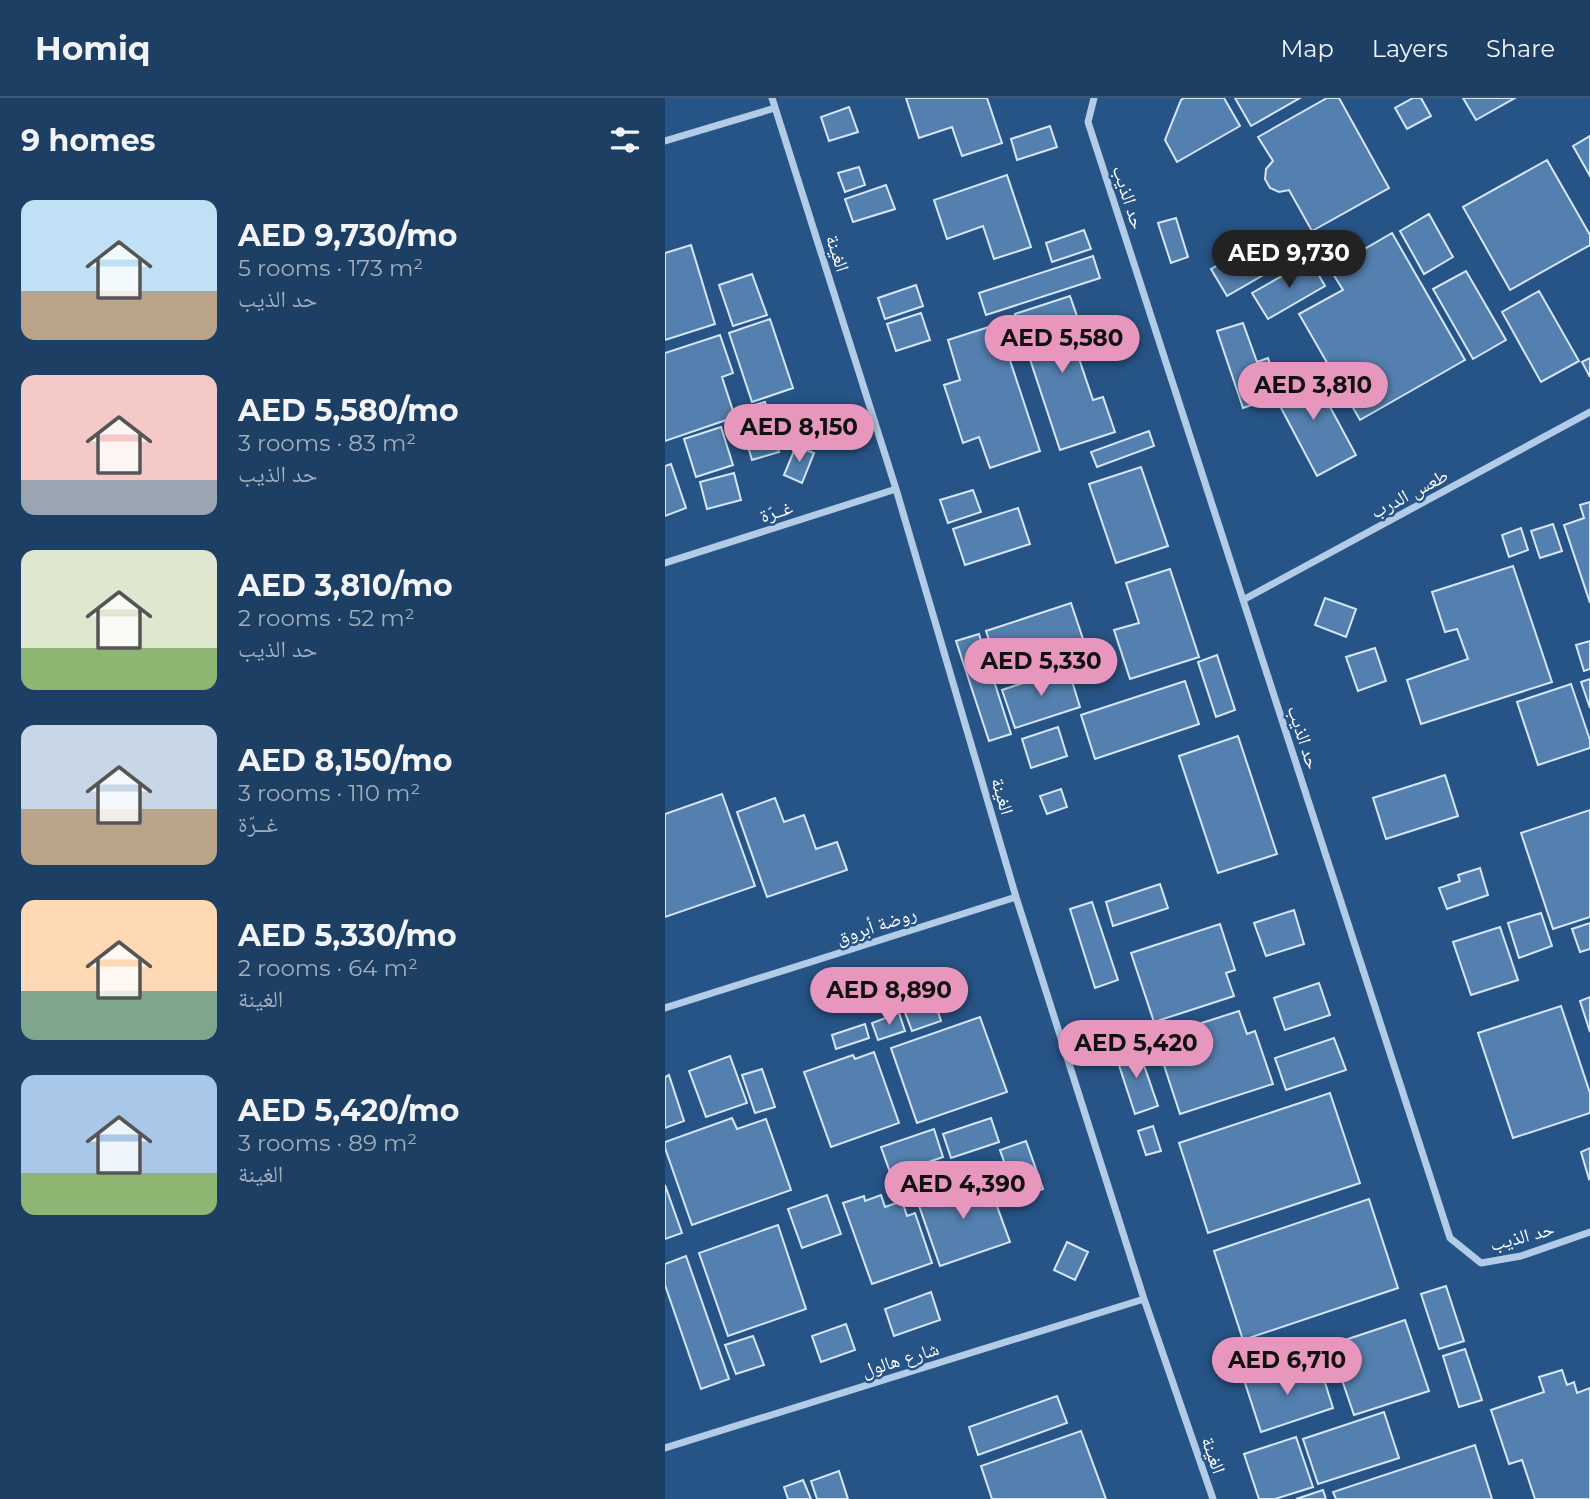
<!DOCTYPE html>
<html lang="en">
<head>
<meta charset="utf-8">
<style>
	:root { --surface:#1d3f64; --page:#25466a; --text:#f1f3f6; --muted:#a0afbf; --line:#3b5878; --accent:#e797bd }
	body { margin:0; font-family:Montserrat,"Noto Naskh Arabic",sans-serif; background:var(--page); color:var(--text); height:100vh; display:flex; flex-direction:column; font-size:26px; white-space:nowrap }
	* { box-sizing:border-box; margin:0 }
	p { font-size:23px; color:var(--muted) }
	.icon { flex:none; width:38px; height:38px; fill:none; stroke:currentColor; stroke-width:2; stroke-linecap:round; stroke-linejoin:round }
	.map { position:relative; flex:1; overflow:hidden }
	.drawer { display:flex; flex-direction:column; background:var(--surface); width:665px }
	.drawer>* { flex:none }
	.price { position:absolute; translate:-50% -60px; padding:0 16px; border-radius:24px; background:var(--accent); color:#111; font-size:23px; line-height:46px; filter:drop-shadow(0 2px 4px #0008) }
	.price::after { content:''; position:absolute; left:50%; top:42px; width:21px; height:16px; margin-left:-10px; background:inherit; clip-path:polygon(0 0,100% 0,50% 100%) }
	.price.current { background:#222; color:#fff }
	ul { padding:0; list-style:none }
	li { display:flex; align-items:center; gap:21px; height:175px; padding:0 21px }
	li span { display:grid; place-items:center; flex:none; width:196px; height:140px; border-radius:14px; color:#555 }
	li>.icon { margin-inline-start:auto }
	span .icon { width:84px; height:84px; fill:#fffc; stroke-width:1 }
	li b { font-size:30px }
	h2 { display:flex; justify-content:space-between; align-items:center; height:84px; padding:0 21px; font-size:30px }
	header { display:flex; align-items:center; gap:42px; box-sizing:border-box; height:98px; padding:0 35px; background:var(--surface); border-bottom:2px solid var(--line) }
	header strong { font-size:33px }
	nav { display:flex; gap:38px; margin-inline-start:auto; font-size:24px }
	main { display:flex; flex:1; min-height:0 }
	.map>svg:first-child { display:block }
</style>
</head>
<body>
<header>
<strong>Homiq</strong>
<nav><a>Map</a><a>Layers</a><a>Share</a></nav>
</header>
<main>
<section class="drawer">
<h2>9 homes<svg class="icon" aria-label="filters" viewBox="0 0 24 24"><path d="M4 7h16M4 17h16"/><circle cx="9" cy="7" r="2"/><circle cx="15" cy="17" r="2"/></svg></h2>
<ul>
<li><span style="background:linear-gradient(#bfe0f5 65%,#b9a48a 0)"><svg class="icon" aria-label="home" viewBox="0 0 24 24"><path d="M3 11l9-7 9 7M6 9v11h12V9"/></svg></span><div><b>AED 9,730/mo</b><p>5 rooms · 173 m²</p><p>حد الذيب</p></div></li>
<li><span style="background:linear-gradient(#f6c9c9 75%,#9aa5b1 0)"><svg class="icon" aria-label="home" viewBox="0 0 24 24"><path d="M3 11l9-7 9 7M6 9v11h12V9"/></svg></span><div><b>AED 5,580/mo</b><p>3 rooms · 83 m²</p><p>حد الذيب</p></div></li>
<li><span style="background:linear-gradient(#dfe7d0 70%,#8fb573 0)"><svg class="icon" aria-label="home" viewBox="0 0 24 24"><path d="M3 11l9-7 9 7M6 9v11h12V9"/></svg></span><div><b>AED 3,810/mo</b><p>2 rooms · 52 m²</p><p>حد الذيب</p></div></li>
<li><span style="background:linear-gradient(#c9d6e8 60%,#b9a48a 0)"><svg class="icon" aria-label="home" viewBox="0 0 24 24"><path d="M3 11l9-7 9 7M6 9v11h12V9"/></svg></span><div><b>AED 8,150/mo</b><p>3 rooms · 110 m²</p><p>غــرّة</p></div></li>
<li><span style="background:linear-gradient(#ffd9b3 65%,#7fa58c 0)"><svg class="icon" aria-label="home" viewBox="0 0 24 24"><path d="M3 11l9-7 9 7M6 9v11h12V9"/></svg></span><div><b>AED 5,330/mo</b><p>2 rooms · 64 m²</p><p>الغينة</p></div></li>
<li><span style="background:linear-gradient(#a9c7e8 70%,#8fb573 0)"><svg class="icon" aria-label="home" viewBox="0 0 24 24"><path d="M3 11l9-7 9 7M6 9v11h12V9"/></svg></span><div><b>AED 5,420/mo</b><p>3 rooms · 89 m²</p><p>الغينة</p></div></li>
</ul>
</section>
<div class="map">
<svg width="925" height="1401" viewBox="0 0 925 1401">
	<rect width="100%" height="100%" fill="#275486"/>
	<!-- building -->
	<path fill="#5480af" stroke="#d6e6f6" stroke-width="2" d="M241,0H322L337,45L297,58L287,29L254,40Z
		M519,0H559L575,28L512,64L500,42L516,2Z
		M570,0H635L586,28Z
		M662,0H674L724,90L647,133L624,92L614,94L605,90L600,81L601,71L608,63L593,39Z
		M748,0H756L766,18L742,31L730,10Z
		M798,0H850L811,22Z
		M184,9L193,34L164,43L156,19Z
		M385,28L392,49L352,62L346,41Z
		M925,38V78L908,48Z
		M882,62L925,137V147L845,192L798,109Z
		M194,69L200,87L180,94L173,75Z
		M342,77L366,149L329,161L318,128L282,141L269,102Z
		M221,87L230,111L188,124L180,101Z
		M764,116L788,159L759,176L735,133Z
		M511,120L523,159L506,165L493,125Z
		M419,132L426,151L387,164L381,145Z
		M610,134L626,161L562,198L546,171Z
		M727,135L800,262L695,322L634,216L678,192L665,171Z
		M26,147L50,226L0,242V155Z
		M428,158L435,180L321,217L314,195Z
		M645,162L660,188L603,221L587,195Z
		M801,173L841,242L808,261L768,191Z
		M87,176L102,217L68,228L54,187Z
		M251,187L258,208L220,221L213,200Z
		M874,193L914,263L876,284L837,214Z
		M405,198L413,221L402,225L428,302L438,299L450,334L395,352L350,216Z
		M256,215L265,242L231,253L222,226Z
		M105,221L128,290L87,304L64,235Z
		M578,225L592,264L603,260L610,280L599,284L604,301L578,310L552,233Z
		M333,226L375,353L325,370L314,339L298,345L279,287L295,282L283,242Z
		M55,237L68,275L57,279L70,319L0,343V255Z
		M925,260V279L917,264Z
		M644,270L691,357L652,378L606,291Z
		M100,304L114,354L87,362L72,312Z
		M56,329L68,367L31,379L19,341Z
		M484,333L489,348L432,369L426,354Z
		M131,348L149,355L137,385L119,377Z
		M6,366L21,410L0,418V368Z
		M476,369L503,448L451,465L424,386Z
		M69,375L76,402L42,411L35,384Z
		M308,392L316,414L283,425L275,402Z
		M925,404V505L899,427L919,420L915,407Z
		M353,410L365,446L300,467L288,431Z
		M888,426L897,453L875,460L866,433Z
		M856,430L863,452L844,459L837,437Z
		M848,468L887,584L756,626L742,582L803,561L792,531L780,534L767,494Z
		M505,471L534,559L465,581L449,532L474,525L461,485Z
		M660,500L691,511L681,539L650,527Z
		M406,505L418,541L333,569L321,533Z
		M314,536L346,636L324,643L291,543Z
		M925,543V571L919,573L911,547Z
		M710,550L721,583L693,593L681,559Z
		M552,557L570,612L551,619L533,564Z
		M403,570L415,609L350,630L337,592Z
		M925,581V610L916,584Z
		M520,583L534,626L430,661L416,617Z
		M906,586L925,642V650L873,667L852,604Z
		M393,629L402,658L366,670L357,641Z
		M573,638L612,756L553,775L514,658Z
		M780,677L793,718L721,741L708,700Z
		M396,691L402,709L382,716L375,698Z
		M57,696L90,788L0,819V716Z
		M110,700L119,724L139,717L151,751L172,744L182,772L102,799L72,714Z
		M925,712V819L888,831L856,735Z
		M815,770L823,797L782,811L774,790L795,783L793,777Z
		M495,786L503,810L448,828L441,804Z
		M427,804L453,882L430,890L405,811Z
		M629,812L639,846L601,858L589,825Z
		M876,815L887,848L854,860L843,825Z
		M925,825V851L915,854L907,831Z
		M555,826L570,872L561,875L569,898L489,924L466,855Z
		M835,829L853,882L806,897L788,844Z
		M654,885L665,917L620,932L609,900Z
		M266,893L276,923L247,933L236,904Z
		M925,899V934L915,903Z
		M896,908L925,995V1015L848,1040L813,935Z
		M574,913L582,936L590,933L608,986L515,1016L490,940Z
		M234,915L240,933L213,942L207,925Z
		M315,919L342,994L252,1025L226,950Z
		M200,926L204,940L171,951L167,937Z
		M669,940L681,972L621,992L610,960Z
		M472,947L493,1008L470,1016L450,955Z
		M209,954L234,1025L166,1049L139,974L188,957L190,961Z
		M65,958L82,1005L41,1019L24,973Z
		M97,971L110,1009L90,1015L77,977Z
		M4,977L19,1023L0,1030V979Z
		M665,995L695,1085L543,1135L514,1045Z
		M67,1020L72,1031L101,1021L126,1092L27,1127L0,1050V1044Z
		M326,1020L334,1044L286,1060L278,1036Z
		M488,1028L496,1053L481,1057L473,1033Z
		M269,1031L278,1059L226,1077L216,1049Z
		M361,1043L378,1091L352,1101L335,1052Z
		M925,1050V1080L924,1081L916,1054Z
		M321,1078L345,1144L275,1168L252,1102Z
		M0,1087L17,1135L0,1141Z
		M162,1097L176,1136L137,1150L123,1111Z
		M216,1097L220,1109L237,1103L242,1118L250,1115L267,1165L207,1186L178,1105L199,1098L200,1103Z
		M704,1101L733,1190L578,1242L549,1153Z
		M113,1127L141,1211L63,1238L34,1155Z
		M402,1144L423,1154L410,1182L389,1172Z
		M21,1158L64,1281L36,1291L0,1187V1166Z
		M781,1188L799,1243L774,1251L756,1196Z
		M266,1194L275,1222L229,1238L220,1211Z
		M740,1222L764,1293L689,1317L665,1247Z
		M181,1226L190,1252L156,1264L147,1238Z
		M88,1238L99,1267L71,1276L60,1247Z
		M800,1251L817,1302L794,1309L778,1258Z
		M631,1265L636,1282L657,1275L668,1310L596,1334L579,1282Z
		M897,1272L902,1287L909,1284L912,1295L925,1290V1401H870L857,1362L844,1366L826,1312L879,1294L874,1279Z
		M392,1298L402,1325L313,1357L304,1329Z
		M719,1314L734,1360L653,1386L638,1341Z
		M416,1333L441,1401H327L316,1368Z
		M631,1339L648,1389L610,1401H594L579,1356Z
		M810,1347L827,1401H671L668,1394Z
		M174,1373L183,1401H152L146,1383Z
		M138,1382L146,1401H123L119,1389Z
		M658,1392L661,1401H631Z"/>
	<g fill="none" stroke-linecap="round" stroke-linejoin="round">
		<!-- street -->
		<path stroke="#b2cce8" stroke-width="7" d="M107,0L231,391L351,799L479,1201L548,1401
			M429,0L423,24L785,1140L816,1165L856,1158L925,1134
			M0,43L110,10
			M0,465L231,391
			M578,502L925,314
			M0,910L351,799
			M0,1350L479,1201"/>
	</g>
	<g text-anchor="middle" stroke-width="5" stroke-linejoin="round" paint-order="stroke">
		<!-- street labels -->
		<g font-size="19" fill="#fff" stroke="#275486">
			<text transform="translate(464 99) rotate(72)" y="7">حد الذيب</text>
			<text transform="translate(173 155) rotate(72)" y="7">الغينة</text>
			<text transform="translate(744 395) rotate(-28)" y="7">طعس الدرب</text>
			<text transform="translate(111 413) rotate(-18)" y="7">غــرّة</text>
			<text transform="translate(639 639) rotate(72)" y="7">حد الذيب</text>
			<text transform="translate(338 698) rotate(74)" y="7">الغينة</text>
			<text transform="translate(211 827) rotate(-18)" y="7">روضة أبروق</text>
			<text transform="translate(857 1138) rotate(-15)" y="7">حد الذيب</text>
			<text transform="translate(235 1261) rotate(-17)" y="7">شارع هالول</text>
			<text transform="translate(549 1357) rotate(71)" y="7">الغينة</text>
		</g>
	</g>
</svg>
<b class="price current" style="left:624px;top:192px">AED 9,730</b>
<b class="price" style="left:397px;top:277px">AED 5,580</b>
<b class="price" style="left:648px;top:324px">AED 3,810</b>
<b class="price" style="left:134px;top:366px">AED 8,150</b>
<b class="price" style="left:376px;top:600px">AED 5,330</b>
<b class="price" style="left:224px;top:929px">AED 8,890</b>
<b class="price" style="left:471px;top:982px">AED 5,420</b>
<b class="price" style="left:298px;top:1123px">AED 4,390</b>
<b class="price" style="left:622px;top:1299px">AED 6,710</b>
</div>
</main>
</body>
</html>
